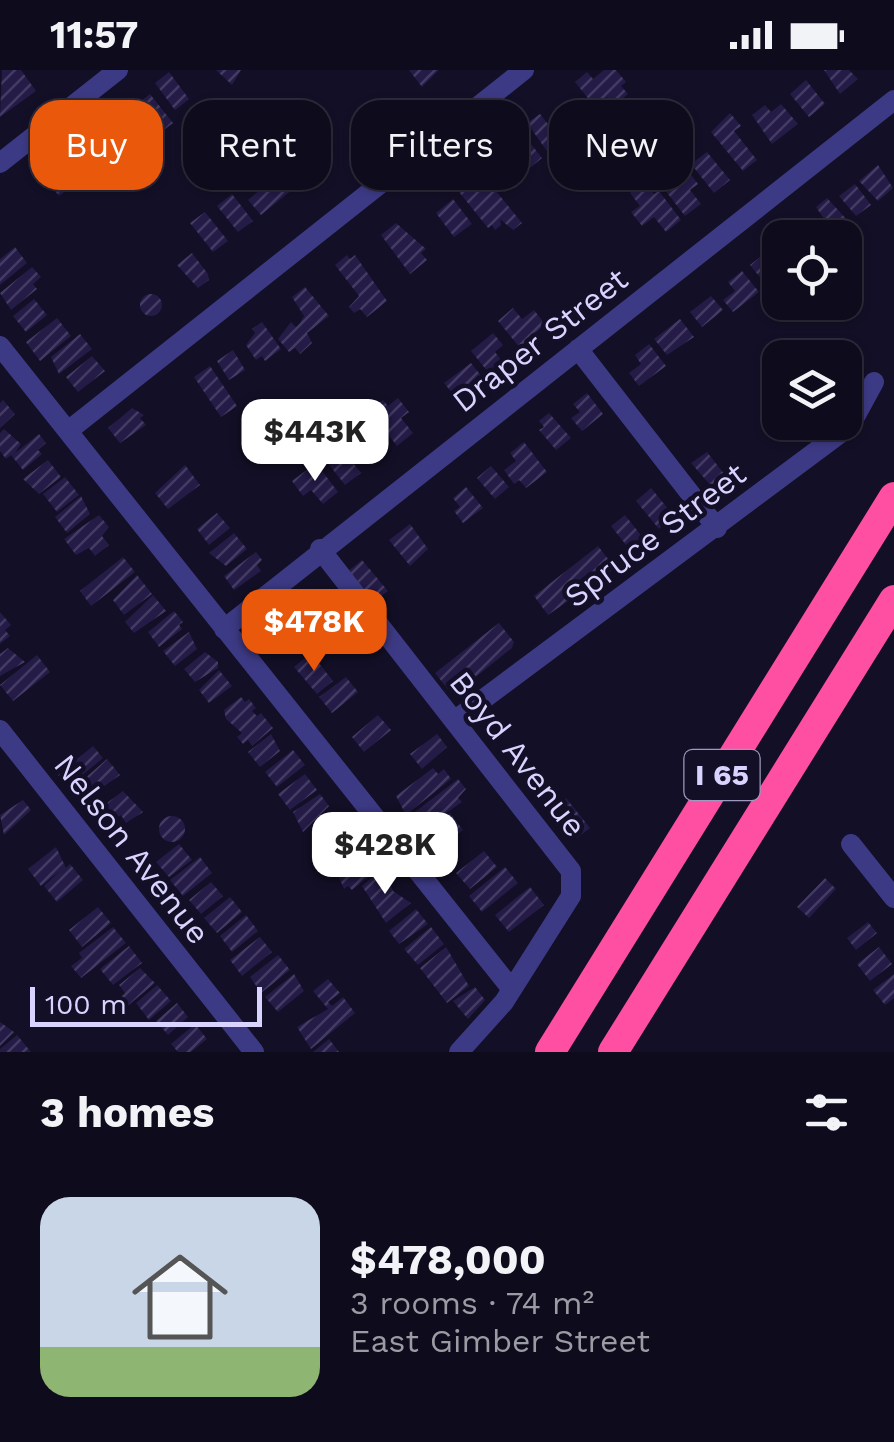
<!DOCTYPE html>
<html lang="en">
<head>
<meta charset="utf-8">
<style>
	:root { --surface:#0e0b1c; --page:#171425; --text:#f1f3f6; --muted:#9b9ba3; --line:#2e2b3b; --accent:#ea580c }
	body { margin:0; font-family:"Work Sans",sans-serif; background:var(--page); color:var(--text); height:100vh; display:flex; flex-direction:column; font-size:38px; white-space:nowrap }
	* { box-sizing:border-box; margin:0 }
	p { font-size:32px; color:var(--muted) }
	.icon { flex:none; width:55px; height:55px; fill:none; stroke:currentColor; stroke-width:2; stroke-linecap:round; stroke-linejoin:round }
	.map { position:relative; height:982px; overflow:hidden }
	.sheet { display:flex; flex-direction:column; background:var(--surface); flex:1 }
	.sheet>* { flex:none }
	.guide { position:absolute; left:30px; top:30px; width:835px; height:90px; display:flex; gap:20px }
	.fabs { position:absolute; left:762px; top:150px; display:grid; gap:20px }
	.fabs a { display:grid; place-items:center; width:100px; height:100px; border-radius:20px; background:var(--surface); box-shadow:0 2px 8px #0004,0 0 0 2px var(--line); font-size:50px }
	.scale { position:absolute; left:30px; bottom:25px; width:232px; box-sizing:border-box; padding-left:10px; border:5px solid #d9d4ff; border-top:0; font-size:28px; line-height:35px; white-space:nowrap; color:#d9d4ff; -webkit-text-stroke:8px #130f26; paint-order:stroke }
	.price { position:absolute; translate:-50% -85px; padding:0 22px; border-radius:20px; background:#fff; color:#222; font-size:32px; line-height:65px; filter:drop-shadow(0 2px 5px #0008) }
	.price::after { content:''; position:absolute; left:50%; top:60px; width:30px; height:22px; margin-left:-15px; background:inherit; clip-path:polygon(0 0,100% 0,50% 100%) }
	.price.on { background:var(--accent); color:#fff }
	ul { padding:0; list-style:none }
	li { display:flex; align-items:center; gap:30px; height:250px; padding:0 40px }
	li span { display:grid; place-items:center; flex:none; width:280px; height:200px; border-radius:30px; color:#555 }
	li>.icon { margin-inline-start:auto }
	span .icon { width:120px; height:120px; fill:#fffc; stroke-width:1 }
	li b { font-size:42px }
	h2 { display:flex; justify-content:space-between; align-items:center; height:120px; padding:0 40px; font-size:42px }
	.tag { padding:0 35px; border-radius:30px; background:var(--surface); box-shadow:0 2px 8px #0004,0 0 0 2px var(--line); font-size:35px; line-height:90px }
	.tag.on { background:var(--accent); color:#fff }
	.status { display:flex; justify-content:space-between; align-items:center; height:70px; padding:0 50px; background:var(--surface); direction:ltr }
	.status svg { height:28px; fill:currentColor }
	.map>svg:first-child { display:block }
</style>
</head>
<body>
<div class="status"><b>11:57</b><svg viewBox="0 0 49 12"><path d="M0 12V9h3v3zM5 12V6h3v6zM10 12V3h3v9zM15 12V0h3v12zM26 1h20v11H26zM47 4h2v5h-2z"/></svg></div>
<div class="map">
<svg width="894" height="982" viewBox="0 0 894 982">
	<defs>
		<pattern id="building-hatch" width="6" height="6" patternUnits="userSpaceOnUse" patternTransform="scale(2.5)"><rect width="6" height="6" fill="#241b47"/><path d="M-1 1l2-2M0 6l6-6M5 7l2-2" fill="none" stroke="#433b63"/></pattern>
	</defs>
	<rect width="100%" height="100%" fill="#130f26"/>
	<!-- building -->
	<path fill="url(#building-hatch)" d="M2,0H21L36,21L0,47Z
		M216,0H241L232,15Z
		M409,0H439L422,17Z
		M604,0H616L626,12L621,16L628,24L614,36L607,27L595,37L575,12L587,2L593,9Z
		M824,0H849L858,9L840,24Z
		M169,2L189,29L175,40L155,13Z
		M806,10L825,34L809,47L790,24Z
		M150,24L173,53L157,65L135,36Z
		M781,34L798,54L772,74L752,45L765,35L771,42Z
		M565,41L579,60L549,84L527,53L540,44L548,54Z
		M129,43L148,67L133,79L129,74L124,78L112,64L118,60L114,55Z
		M730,43L741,56L734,61L757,90L743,101L711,62Z
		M106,60L128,88L114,100L91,71Z
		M523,64L542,88L526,101L507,76Z
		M297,71L302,78L307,74L317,85L302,104L288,87L293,83L289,78Z
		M85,77L104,102L88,114L69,89Z
		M501,79L522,109L505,122L484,92Z
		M659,82L675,102L669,107L673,113L688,101L698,114L690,120L701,134L685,146L644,93Z
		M707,82L730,110L714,123L691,94Z
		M57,92L74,115L59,126L42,104Z
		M878,95L893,118L878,131L859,111Z
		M280,103L293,119L261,145L248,130Z
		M484,106L522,153L513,160L500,149L501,155L495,160L492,155L488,158L459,122Z
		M644,112L654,124L659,121L681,150L666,162L654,147L642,156L631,142L640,136L630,123Z
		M855,114L871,135L856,146L839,126Z
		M232,124L253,151L238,162L217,136Z
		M827,128L850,153L835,165L816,137Z
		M453,129L472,154L454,167L436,143Z
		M205,142L228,171L213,182L190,153Z
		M810,148L826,168H800L795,161Z
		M396,153L426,179L421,183L427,190L410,204L381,165Z
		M15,177L27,193L0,215V189Z
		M192,183L208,204L209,210L198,218L177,195Z
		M765,183L780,202V223L772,212L767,216L750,195Z
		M347,185L350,189L355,185L387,231L367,247L360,239L354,243L349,237L359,226L335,195Z
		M32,197L41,207L33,214L37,219L11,240L0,223Z
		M742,201L759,222L733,242L723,230L735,221L728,212Z
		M305,217L329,246L307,263L312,273L300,284L295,278L289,282L278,269L291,252L296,257L300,253L304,246L292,227Z
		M140 235a11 11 0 1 1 22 0a11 11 0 1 1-22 0Z
		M711,226L723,240L702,257L690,242Z
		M34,229L47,245L26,262L13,246Z
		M513,238L522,249L534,240L545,254L520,278L498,251Z
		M57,248L71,266L40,291L26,272Z
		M680,249L694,267L667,285L654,269Z
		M262,252L281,279L265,291L262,286L256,290L246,275L255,263L252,259Z
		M493,263L503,275L495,282L502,291L488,302L471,281Z
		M80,264L92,279L59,304L51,287Z
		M649,274L666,296L639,316L629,303L641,294L635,285Z
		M847,279L861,296L845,308V288H836Z
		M233,280L245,300L229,310L217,291Z
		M92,286L105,301L78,322L66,307Z
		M471,293L482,307L456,328L444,313Z
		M210,296L237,336L221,347L194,307Z
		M587,323L603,344L582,361L571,348L580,342L573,334Z
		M398,328L409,342L401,348L413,363L397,376L374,346L380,342L376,336L383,330L388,336Z
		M3,330L15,344L0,358V333Z
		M132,338L144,345L140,348L146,355L120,373L108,358Z
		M549,343L571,368L556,380L539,360L544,357L539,351Z
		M4,359L21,374L15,383L39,364L46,373L38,380L42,384L23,400L11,385L6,389L0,381V363Z
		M524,372L547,402L526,418L519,410L514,414L504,400L516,391L510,383Z
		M339,375L361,403L345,415L323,387Z
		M707,382L725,405L718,416L716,412L711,416L691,393Z
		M48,390L61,407L39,424L23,409Z
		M316,393L338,422L323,434L311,420L303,426L292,411Z
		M185,395L200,415L168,439L155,423Z
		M491,396L509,417L495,429L477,408Z
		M65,407L79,425L57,442L43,424Z
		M466,417L483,438L463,453L454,441L460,437L453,428Z
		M651,418L674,446L659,459L636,431Z
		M81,426L90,444L67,463L55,447Z
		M217,443L230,458L209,475L197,459Z
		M99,445L109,457L102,466L109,475L95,486L89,478L76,485L64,469Z
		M625,445L644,469L630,480L611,456Z
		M410,454L428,479L410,496L389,470Z
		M234,463L247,479L226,496L209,483Z
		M598,476L612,494L611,501L548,545L534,526Z
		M256,482L262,490L257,495L261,501L234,520L224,506Z
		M123,487L135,502L91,536L80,521Z
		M362,490L388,521L380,527L377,523L368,530L347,502Z
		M137,505L152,524L124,545L113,530Z
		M153,525L166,541L134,563L125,552Z
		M295,531L305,544L271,570L260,556Z
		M174,541L183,552L179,555L182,559L159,577L148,562Z
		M0,542L11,555L5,560L10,566L0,574Z
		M499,553L514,572L512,578L457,622H450L435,603Z
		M189,562L197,579L175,596L163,581Z
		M8,578L25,592L0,606V584Z
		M205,582L218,592V598L195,612L184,599Z
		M311,583L333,611L317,624L294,597Z
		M37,585L50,602L13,631L0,615Z
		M219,600L232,616L209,633L199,620Z
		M346,607L358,622L332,643L319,627Z
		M241,627L245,632L249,629L256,638L252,641L257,646L261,643L273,658L252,676L248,670L243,674L237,667L242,663L226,649L224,640Z
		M378,645L391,660L364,682L352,667Z
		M271,664L280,681L260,697L248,682Z
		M437,664L447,677L422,699L410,684Z
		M93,676L103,688L68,717L58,705Z
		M293,680L305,695L277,717L265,702Z
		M107,689L120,705L86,729L76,716Z
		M433,698L438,704L444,699L451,709L406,745L396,726Z
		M305,704L317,720L290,740L278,724Z
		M458,709L466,719L458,728L462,732L442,746L450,743L463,760L433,782L424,771L436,754L422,759L411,745Z
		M123,721L143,742L126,753L121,745L113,750L103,736Z
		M320,724L329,736L303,762L293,742Z
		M566,728L590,758L577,768L574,764L569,768L549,742Z
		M23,730L31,740L4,765L0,745Z
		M159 759a13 13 0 1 1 26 0a13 13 0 1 1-26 0Z
		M179,774L192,790L169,807L156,792Z
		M56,777L66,798L70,794L83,810L57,832L44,816L61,800L41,816L28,799Z
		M369,779L382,796L352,820L348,816L344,819L337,803Z
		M484,781L497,797L470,819L456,803Z
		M200,787L212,803L183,826L170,810Z
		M505,797L518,813L482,842L469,826Z
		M378,802L382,806L386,803L393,821L411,833L386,853L362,816Z
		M825,808L836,819L809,848L797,837Z
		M211,812L223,826L201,844L189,830Z
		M530,817L544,835L509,862L495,845Z
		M230,827L242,842L217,863L204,848Z
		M98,837L111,853L82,877L69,860Z
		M416,839L428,854L399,874L389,861Z
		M246,845L258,861L232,882L220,866Z
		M868,852L877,863L856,880L847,868Z
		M113,857L126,873L81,908L71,896L82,888L79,883Z
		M431,857L444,874L418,895L404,879Z
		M260,867L272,882L242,906L230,890Z
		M129,876L142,893L113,915L100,899Z
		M446,877L469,916L447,933L420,898Z
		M879,877L892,894L870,911L857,894Z
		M278,885L290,900L261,923L250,907Z
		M140,898L155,913L125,938L118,929L125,923L119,915Z
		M294,904L304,921L278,942L265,927Z
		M894,904V928L885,935L873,920Z
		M328,909L340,923L328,932L332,936L343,927L355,943L311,979L297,957L328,939L313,921Z
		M157,915L171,931L149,950L136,933Z
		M475,917L485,930L468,949L453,931Z
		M177,933L188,947L168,965L156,951Z
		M0,952L14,962L0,976Z
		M195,954L207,969L191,982H178L171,974Z
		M17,965L31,982H0V979Z
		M329,969L339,982H313Z"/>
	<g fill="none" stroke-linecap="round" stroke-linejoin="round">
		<!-- minor -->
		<path stroke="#3d3a85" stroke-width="20" d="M0,93L118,0
			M0,276L510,917
			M578,279L717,458
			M68,361L524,0
			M320,479L571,801V826L504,932L459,982
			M224,559L894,30
			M454,651L850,356L874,312
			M0,660L254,982
			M851,774L894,828"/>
		<!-- highway -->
		<path stroke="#ff4fa3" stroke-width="30" d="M550,982L894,427
			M613,982L894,530"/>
	</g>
	<g text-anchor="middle" stroke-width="9" stroke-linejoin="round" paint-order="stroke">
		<!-- shield labels -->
		<rect fill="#130f26" stroke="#9e99be" stroke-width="2.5" x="684.5" y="680" width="75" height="50" rx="8"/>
		<g font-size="30" font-weight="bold" fill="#d9d4ff">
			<text x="722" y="715">I 65</text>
		</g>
		<!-- street labels -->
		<g font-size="32" fill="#d9d4ff" stroke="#130f26">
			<text transform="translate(540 270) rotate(-38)" y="11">Draper Street</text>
			<text transform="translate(655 465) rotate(-37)" y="11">Spruce Street</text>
			<text transform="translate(518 684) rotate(52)" y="11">Boyd Avenue</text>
			<text transform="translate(132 779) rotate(52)" y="11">Nelson Avenue</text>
		</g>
	</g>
</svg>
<div class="fabs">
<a><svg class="icon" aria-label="locate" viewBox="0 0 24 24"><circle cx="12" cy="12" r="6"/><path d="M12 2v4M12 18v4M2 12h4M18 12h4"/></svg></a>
<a><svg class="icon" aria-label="layers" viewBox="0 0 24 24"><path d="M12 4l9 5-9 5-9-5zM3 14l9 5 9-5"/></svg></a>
</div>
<div class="scale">100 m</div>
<b class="price" style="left:315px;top:414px">$443K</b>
<b class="price on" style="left:314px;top:604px">$478K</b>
<b class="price" style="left:385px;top:827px">$428K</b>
<div class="guide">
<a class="tag on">Buy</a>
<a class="tag">Rent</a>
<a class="tag">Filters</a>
<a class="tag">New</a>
</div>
</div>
<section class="sheet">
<h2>3 homes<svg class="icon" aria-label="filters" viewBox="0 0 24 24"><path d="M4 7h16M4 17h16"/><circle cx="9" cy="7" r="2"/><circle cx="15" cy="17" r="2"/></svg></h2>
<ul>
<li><span style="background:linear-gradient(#c9d6e8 75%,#8fb573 0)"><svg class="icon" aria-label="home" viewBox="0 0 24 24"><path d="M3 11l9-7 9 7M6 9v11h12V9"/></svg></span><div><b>$478,000</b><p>3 rooms · 74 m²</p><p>East Gimber Street</p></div></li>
</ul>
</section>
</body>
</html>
